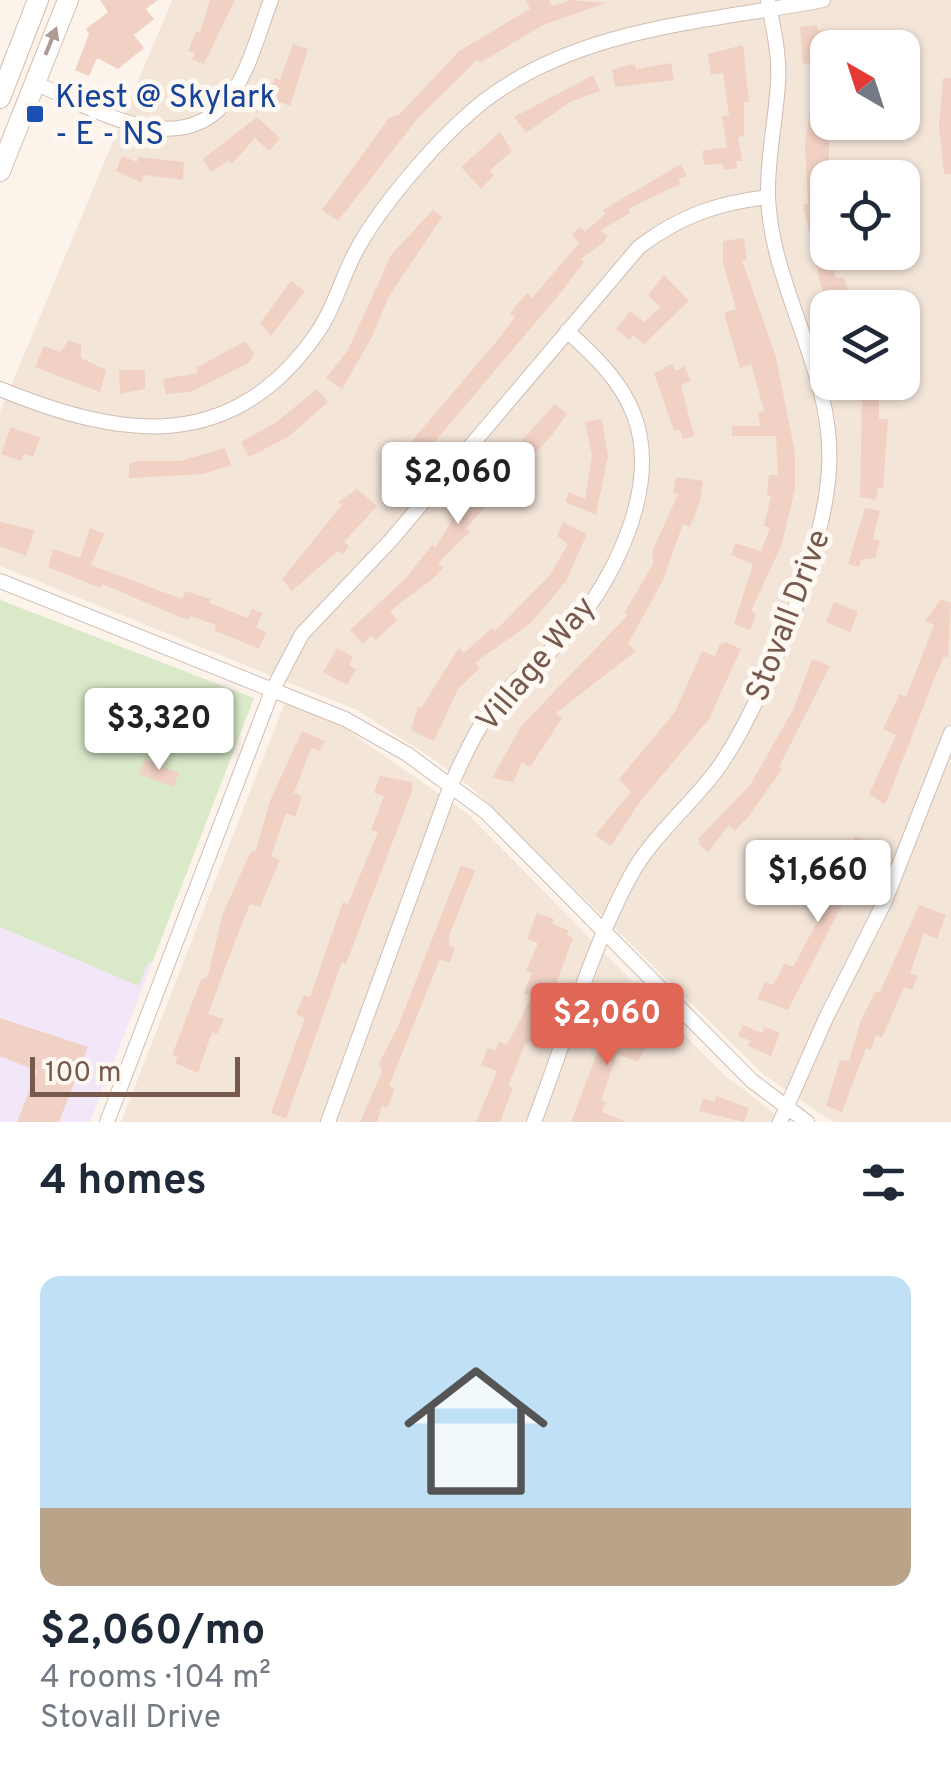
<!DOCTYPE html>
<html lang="en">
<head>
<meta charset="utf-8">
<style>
	:root { --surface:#fff; --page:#f2f2f3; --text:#1f2937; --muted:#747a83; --line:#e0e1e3; --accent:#e06755 }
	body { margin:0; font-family:Overpass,sans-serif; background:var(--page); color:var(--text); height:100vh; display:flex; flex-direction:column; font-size:38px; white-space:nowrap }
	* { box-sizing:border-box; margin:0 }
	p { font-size:32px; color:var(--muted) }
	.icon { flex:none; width:55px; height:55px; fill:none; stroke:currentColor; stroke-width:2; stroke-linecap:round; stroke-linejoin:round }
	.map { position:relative; height:1122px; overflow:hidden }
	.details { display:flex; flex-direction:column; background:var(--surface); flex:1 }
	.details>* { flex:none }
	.needle { width:65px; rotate:321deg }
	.tools { position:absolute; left:810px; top:30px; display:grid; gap:20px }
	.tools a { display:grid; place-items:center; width:110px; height:110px; border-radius:20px; background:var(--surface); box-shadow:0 2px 8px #0004; font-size:50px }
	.scale { position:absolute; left:30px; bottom:25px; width:210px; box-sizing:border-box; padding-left:10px; border:5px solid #77594e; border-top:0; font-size:28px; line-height:35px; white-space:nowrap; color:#77594e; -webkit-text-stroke:8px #fef8f2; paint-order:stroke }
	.price { position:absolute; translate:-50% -85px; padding:0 22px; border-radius:10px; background:#fff; color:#222; font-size:32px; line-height:65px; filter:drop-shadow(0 2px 5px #0008) }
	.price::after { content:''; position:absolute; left:50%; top:60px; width:30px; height:22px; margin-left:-15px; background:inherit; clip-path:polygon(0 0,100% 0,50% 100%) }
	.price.on { background:var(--accent); color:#fff }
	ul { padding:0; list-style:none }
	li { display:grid; align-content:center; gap:20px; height:530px; padding:0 40px }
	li+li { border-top:2px solid var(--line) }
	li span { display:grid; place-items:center; height:310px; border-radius:20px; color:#555 }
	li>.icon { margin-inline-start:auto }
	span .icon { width:180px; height:180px; fill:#fffc; stroke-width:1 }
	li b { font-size:42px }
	h2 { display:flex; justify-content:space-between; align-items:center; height:120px; padding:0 40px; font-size:42px }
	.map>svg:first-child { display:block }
</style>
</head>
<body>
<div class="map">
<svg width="951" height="1122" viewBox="0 0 951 1122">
	<rect width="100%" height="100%" fill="#fcf4eb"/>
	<!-- residential -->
	<path fill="#f4e5d9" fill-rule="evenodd" d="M172,0H951V1122H833L764,1075L474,790L436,761L357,710L0,566V412ZM828,48H902V122H828ZM828,178H902V252H828ZM828,308H902V382H828Z
		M285,702L343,727L468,814L723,1074L786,1122H121Z"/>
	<!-- education -->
	<path fill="#f1e7f9" d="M0,905L152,963L90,1122H0Z"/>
	<!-- green -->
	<path fill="#daeac9" d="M0,600L254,698L152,963L148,962L139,986L0,927Z"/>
	<!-- building -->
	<path fill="#f1d1c3" d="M100,0H158L146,9L154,19L134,35L144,48L118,69L97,58L89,76L75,70L89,34L86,29L108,12Z
		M210,0H235L204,64L191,59L196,54L188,51L196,31L200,33Z
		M526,0H549L552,6L571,0L606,3L543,25L480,63L477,60L418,118L338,221L322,210L389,118L400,114L459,51L530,9Z
		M817,25L818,31L828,30L830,48L828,252L836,278L844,277L849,296L825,303L803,204H808L805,145L813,89L809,63L803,64L800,27Z
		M293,44L308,49L290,106L281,102L278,108L265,102L275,78L280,80Z
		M743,45L749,102H744V136L738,137L742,161H736L737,168L724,170L723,164L704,165L702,151L727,147L722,117L729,115L723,73L711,75L708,54Z
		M671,63L674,80L615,87L612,70L620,67L635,64L636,69Z
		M593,75L600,91L570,102L526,133L514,117Z
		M943,78H951V174H944L939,125Z
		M257,117L280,138L269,151L255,138L232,164L229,160L211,172L203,159Z
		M500,132L512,151L489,171L494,175L481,189L461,167Z
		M122,156L137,162L139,157L184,162L183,180L144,175L141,182L116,171Z
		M681,164L687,176L678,180L680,184L628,209L630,213L601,230L607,236L604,242L581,259L584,262L558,296L426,452L405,473L393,463L496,342L515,317L510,313L527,293L532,298L579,243L572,234L580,227L585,232L605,214L603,210Z
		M433,210L442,217L389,296L372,337L342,389L326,378L348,350L391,255Z
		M744,238L747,259L742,260L776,357L795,453V489L782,544L751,611L756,614L750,630L734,624L753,564L731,555L735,543L761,551L770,528L764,526L771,496H767L769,475H778L776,436H732V426H760L758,412L764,411L751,364L740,368L724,313L736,309L723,263V241Z
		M664,275L689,301L644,344L633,335L629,340L616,329L630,311L644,322L660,307L648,295Z
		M291,281L305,291L271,336L260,323Z
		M69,340L81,345V358L106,370L100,392L35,367L44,346L60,352Z
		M245,341L255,354L248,363L191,392L166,394L163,379L198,373L196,368Z
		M672,364L676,371L684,366L691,381L681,385L694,436L683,439L680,430L674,431L654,373Z
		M119,370H145V389L120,394Z
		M850,382H886L887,394H879V419H888L883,488L878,487L876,500L860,497L862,396H851Z
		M317,389L328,402L288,437L249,457L241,442L275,423Z
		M555,404L567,414L552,435L466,528L470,532L438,563L443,568L434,578L390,611L397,620L376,640L371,635L363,644L350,630L405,579L432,545L435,548L460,508Z
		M602,419L608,456L596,515L565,502L569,492L585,499L592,456L585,422Z
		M11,427L40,438L33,457L24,454L21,461L1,454Z
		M225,448L231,465L203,474L129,478V464L137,461H180Z
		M676,477L703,481L700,502L690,527L683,524L663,580L628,644L636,651L556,713L562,718L530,767L522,762L513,782L492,778L522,725L628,615L624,613L653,564L652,552L678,494L673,493Z
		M357,489L377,506L344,542L349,546L342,555L338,551L292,591L282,579L342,505L338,502Z
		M865,508L880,511L873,539L880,541L875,558L861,560L859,567L848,564Z
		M0,522L35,530L26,556L0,546Z
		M563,522L587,534L566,581L532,622L475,663L480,668L458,689L434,741L411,730L418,706L421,708L459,648L464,653L492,628L495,631L550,575L568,544L557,536Z
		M90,528L104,534L91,565L182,599L185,591L211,599L210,603L248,618L252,609L262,613L256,628L266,632L259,649L214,630L216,625L191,616L187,620L102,584L101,588L48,567L53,549L80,558Z
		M941,599L951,603L948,658L944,656L935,677L885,805L869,794L896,735L883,729L900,694L906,697L934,625L925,621Z
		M834,602L858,612L850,632L826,622Z
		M726,642L741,649L709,719L639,803L611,846L595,835L631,792L619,779L675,712L702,651L715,656L720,644Z
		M337,648L353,657L349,665L356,669L347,685L323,672Z
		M812,659L830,666L779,767L782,769L749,816L735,831L729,825L708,852L699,844V838L750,785L794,708Z
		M302,731L325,741L320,751L312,748L308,756L294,793L301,796L300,803L295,817L286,813L271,856L280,860L260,907L250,904L237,936L208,1014L224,1019L217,1034L212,1032L198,1073L175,1063L178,1057L172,1055L201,980L208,976L222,916L250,853L256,850L270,801Z
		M145,759L179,773L173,787L139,774Z
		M380,776L412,782V791L346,964L342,962L286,1119L271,1113L305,1018L296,1014L304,995L310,997L343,902L348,904L378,832L371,830L384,796L374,793Z
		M855,836L870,842L856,878L788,1010L757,999L765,982L773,985L785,963L793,967L832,894L815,886L827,860L839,866Z
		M461,865L475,871L450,933L449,946L455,948L450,963L440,959L389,1086L395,1089L387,1108L382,1106L377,1122H360L382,1072L379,1063L397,1029Z
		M919,905L946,915L937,939L924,933L910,973L918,976L912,990L904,987L882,1038L876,1035L871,1050L866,1048L842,1112L826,1106L840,1060L849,1061L861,1020L876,991L880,992Z
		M537,913L554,919L552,924L568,930L567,935L573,938L545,1014L532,1041L525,1044L508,1086L513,1088L500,1122H476L497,1071L481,1065L488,1048L495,1051L499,1042L507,1045L532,996L524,993L532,973L526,971L538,943L527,939Z
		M618,1002L636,1009L622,1040L645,1048L638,1062L617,1054L601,1100L606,1102L602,1112L626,1122H571L601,1043L617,1017L614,1012Z
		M0,1018L88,1047L59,1122H17L37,1071L0,1056Z
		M743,1025L762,1033L765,1027L780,1033L771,1056L748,1046L750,1041L738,1036Z
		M716,1096L749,1108L744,1122L699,1111L703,1098L715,1102Z"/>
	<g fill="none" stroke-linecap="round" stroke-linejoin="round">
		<defs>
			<path id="street" d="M35,83C88,106 172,159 222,106C248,79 258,33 271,0
				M0,389C122,439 233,455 317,333C334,309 342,277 356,251C382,203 442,134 484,101C580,27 708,22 823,0
				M0,581L345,719L407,754L486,812L752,1081L807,1122
				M107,1122L272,691L302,634L391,540L639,247C680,216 717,203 768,197
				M328,1122L451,785C468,747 485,710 516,681C532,665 552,652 567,634C614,580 661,487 634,415C621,381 594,355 567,331
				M534,1122C563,1046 592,946 631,875C654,833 694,803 721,764C766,697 825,548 829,468C835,373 771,289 768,196C767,158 776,120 778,82C780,55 773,27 768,0
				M780,1122L826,1018L885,901L951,733"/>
			<path id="secondary" d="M0,98L38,0
				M0,171L68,0"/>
		</defs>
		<!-- street casing -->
		<use href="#street" stroke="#d1bdb3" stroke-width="16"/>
		<!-- secondary casing -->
		<use href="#secondary" stroke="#d4bdb0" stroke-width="22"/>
		<!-- street -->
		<use href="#street" stroke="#fff" stroke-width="14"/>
		<!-- secondary -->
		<use href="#secondary" stroke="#fff" stroke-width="20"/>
	</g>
	<!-- one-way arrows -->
	<defs><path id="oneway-solid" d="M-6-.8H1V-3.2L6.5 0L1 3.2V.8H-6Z" transform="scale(2.5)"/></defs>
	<use fill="#ad9b95" href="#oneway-solid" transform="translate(51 41) rotate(-68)"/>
	<!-- markers -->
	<rect fill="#1a4fb4" stroke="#fef8f2" stroke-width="4" x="25" y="104" width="20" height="20" rx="5"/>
	<g text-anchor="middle" stroke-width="10" stroke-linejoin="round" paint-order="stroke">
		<!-- transit labels -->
		<g font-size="32" fill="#164399" stroke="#fef8f2" text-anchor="start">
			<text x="55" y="107">Kiest @ Skylark<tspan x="55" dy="37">- E - NS</tspan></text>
		</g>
		<!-- street labels -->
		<g font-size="32" fill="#77594e" stroke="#fef8f2">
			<text transform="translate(787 615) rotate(-69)" y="11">Stovall Drive</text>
			<text transform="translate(535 663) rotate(-50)" y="11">Village Way</text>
		</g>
	</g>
</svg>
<div class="tools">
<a><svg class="needle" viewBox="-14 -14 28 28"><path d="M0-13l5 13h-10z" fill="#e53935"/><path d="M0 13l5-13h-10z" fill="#747a83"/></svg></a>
<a><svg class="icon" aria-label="locate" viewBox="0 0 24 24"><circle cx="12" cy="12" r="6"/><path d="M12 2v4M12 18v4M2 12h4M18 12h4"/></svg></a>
<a><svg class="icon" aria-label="layers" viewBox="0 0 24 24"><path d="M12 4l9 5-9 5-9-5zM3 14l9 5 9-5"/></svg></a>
</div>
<div class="scale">100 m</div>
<b class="price" style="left:458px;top:527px">$2,060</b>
<b class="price" style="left:159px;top:773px">$3,320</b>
<b class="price" style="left:818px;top:925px">$1,660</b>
<b class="price on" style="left:607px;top:1068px">$2,060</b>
</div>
<section class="details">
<h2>4 homes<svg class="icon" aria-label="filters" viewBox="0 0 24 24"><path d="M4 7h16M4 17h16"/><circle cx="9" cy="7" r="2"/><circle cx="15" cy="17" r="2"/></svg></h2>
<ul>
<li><span style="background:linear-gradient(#bfe0f5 75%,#b9a48a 0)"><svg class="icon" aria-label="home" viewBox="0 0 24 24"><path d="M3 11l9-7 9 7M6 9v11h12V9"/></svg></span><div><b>$2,060/mo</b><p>4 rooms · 104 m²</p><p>Stovall Drive</p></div></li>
</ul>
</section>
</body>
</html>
